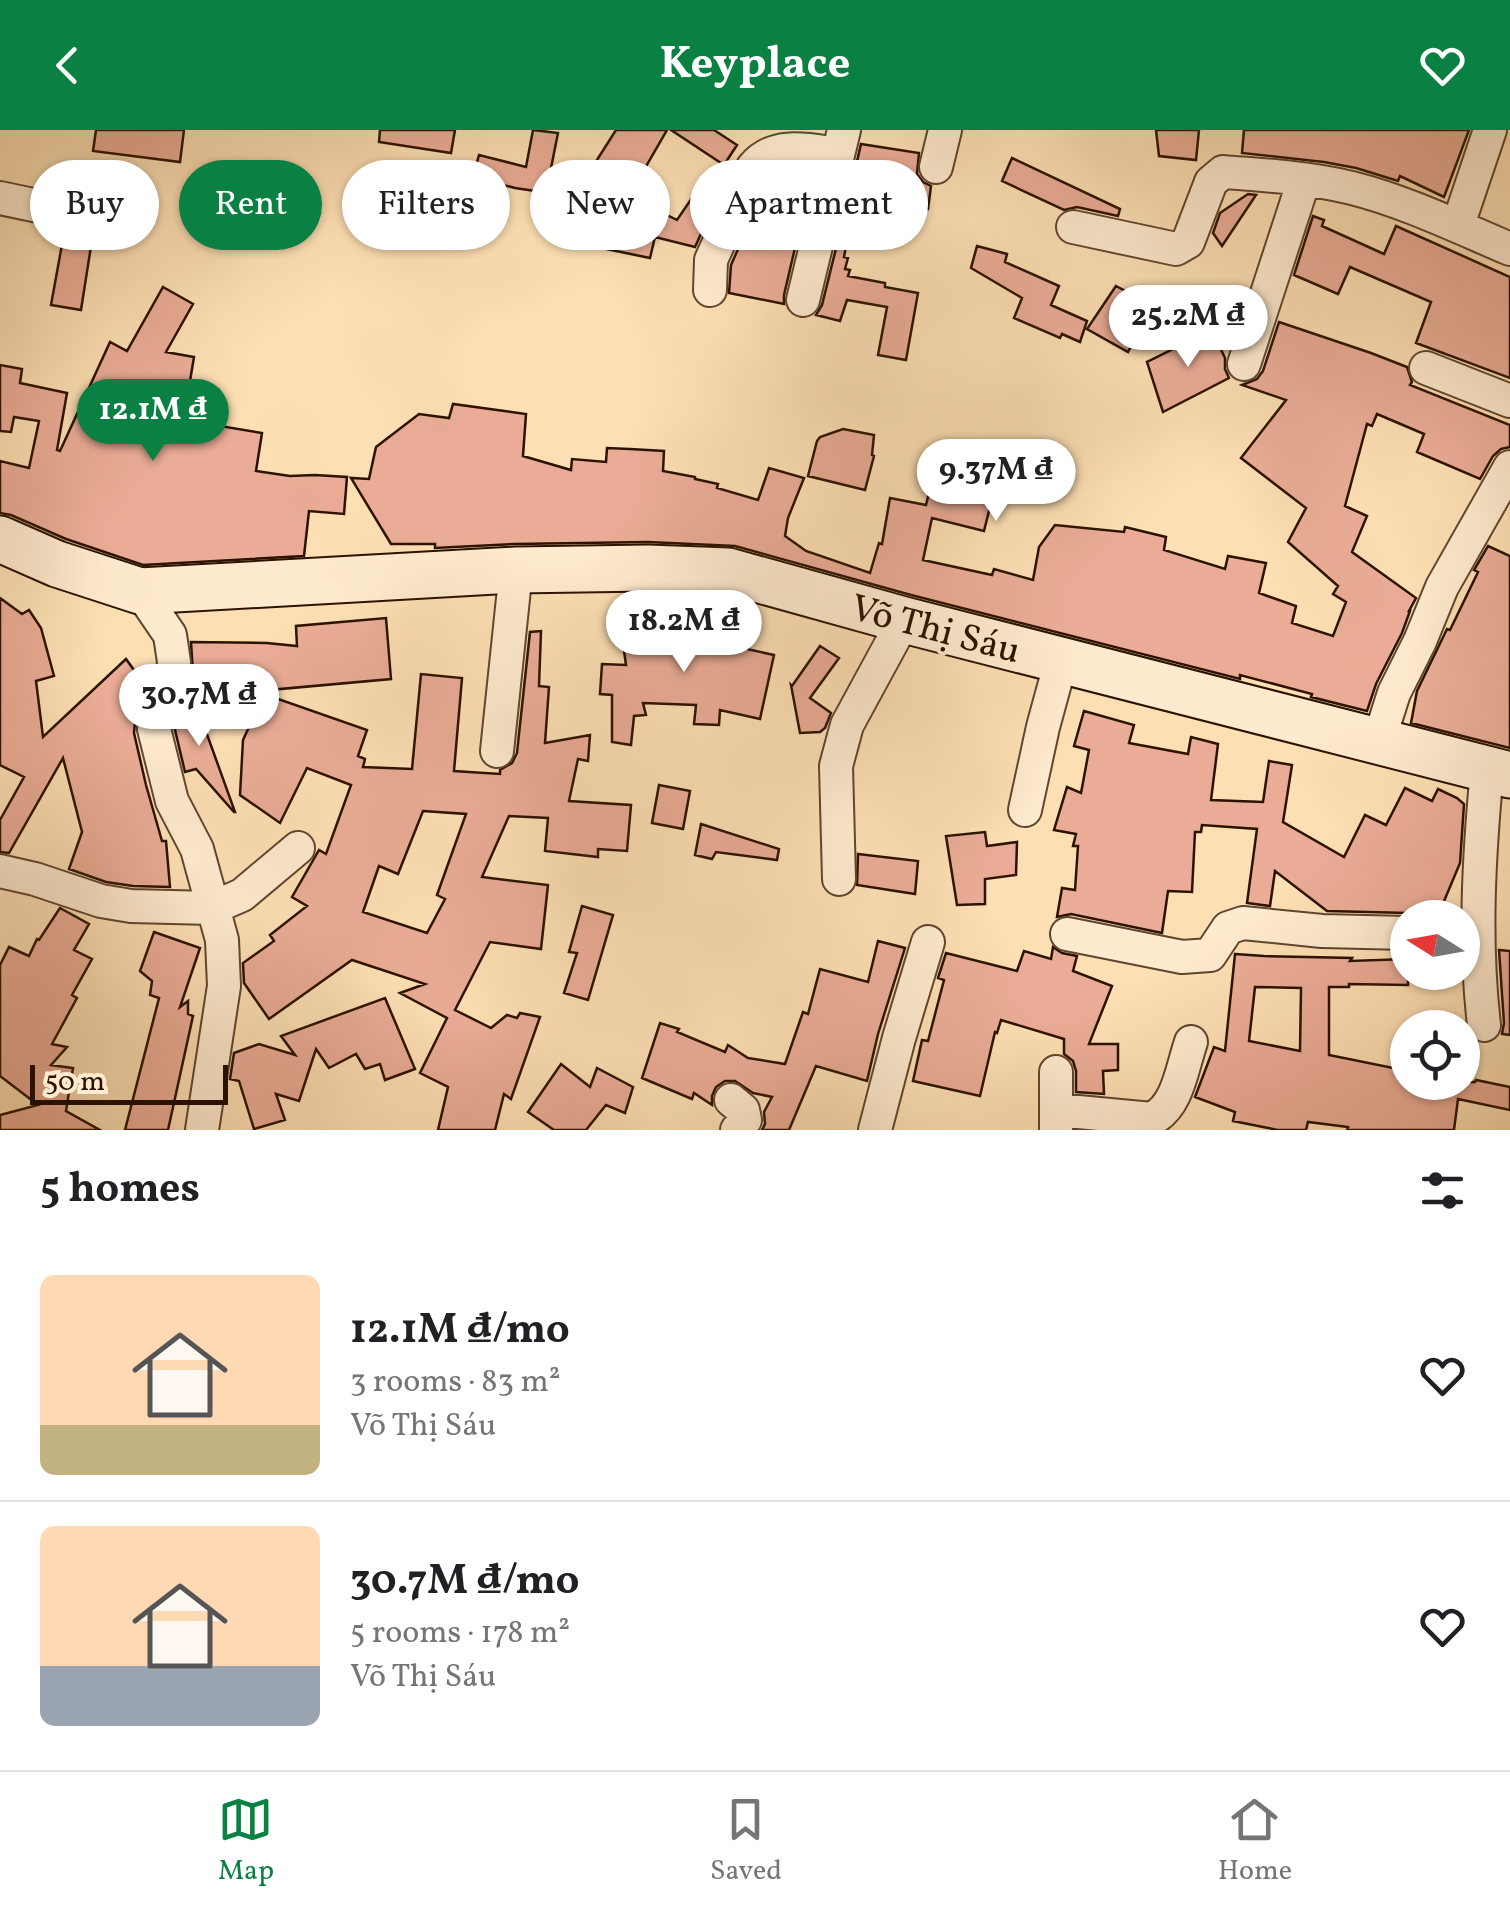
<!DOCTYPE html>
<html lang="en">
<head>
<meta charset="utf-8">
<style>
	:root { --surface:#fff; --page:#f2f2f2; --text:#202124; --muted:#757577; --line:#e0e0e0; --accent:#0b8043 }
	body { margin:0; font-family:Vollkorn,serif; background:var(--page); color:var(--text); height:100vh; display:flex; flex-direction:column; font-size:38px; white-space:nowrap }
	* { box-sizing:border-box; margin:0 }
	p { font-size:32px; color:var(--muted) }
	.icon { flex:none; width:55px; height:55px; fill:none; stroke:currentColor; stroke-width:2; stroke-linecap:round; stroke-linejoin:round }
	.map { position:relative; height:1000px; overflow:hidden }
	.drawer { display:flex; flex-direction:column; background:var(--surface); flex:1 }
	.drawer>* { flex:none }
	.hud { position:absolute; left:30px; top:30px; width:1000px; height:90px; display:flex; gap:20px }
	.needle { width:65px; rotate:281deg }
	.fabs { position:absolute; left:1390px; top:770px; display:grid; gap:20px }
	.fabs a { display:grid; place-items:center; width:90px; height:90px; border-radius:50%; background:var(--surface); box-shadow:0 2px 8px #0004; font-size:50px }
	.scale { position:absolute; left:30px; bottom:25px; width:198px; box-sizing:border-box; padding-left:10px; border:5px solid #2c1201; border-top:0; font-size:28px; line-height:35px; white-space:nowrap; color:#2c1201; -webkit-text-stroke:8px #feeace; paint-order:stroke }
	.price { position:absolute; translate:-50% -85px; padding:0 22px; border-radius:35px; background:#fff; color:#222; font-size:32px; line-height:65px; filter:drop-shadow(0 2px 5px #0008) }
	.price::after { content:''; position:absolute; left:50%; top:60px; width:30px; height:22px; margin-left:-15px; background:inherit; clip-path:polygon(0 0,100% 0,50% 100%) }
	.price.active { background:var(--accent); color:#fff }
	ul { padding:0; list-style:none }
	li { display:flex; align-items:center; gap:30px; height:250px; padding:0 40px }
	li+li { border-top:2px solid var(--line) }
	li span { display:grid; place-items:center; flex:none; width:280px; height:200px; border-radius:15px; color:#555 }
	li>.icon { margin-inline-start:auto }
	span .icon { width:120px; height:120px; fill:#fffc; stroke-width:1 }
	li b { font-size:42px }
	h2 { display:flex; justify-content:space-between; align-items:center; height:120px; padding:0 40px; font-size:42px }
	.tag { padding:0 35px; border-radius:45px; background:var(--surface); box-shadow:0 2px 8px #0004; font-size:35px; line-height:90px }
	.tag.active { background:var(--accent); color:#fff }
	header { display:flex; justify-content:space-between; align-items:center; height:130px; padding:0 40px; background:var(--accent); color:#fff; font-size:45px; font-weight:700 }
	.dock { display:flex; justify-content:space-around; align-items:center; height:140px; border-top:2px solid var(--line); background:var(--surface); font-size:28px; color:var(--muted) }
	.dock a { display:grid; justify-items:center; gap:5px }
	.dock .active { color:var(--accent) }
	.map>svg:first-child { display:block }
</style>
</head>
<body>
<header><svg class="icon" aria-label="back" viewBox="0 0 24 24"><path d="M15 5l-7 7 7 7"/></svg>Keyplace<svg class="icon" aria-label="heart" viewBox="0 0 24 24"><path d="M12 20l-8-8c-3-5 5-10 8-4 3-6 11-1 8 4z"/></svg></header>
<div class="map">
<svg width="1510" height="1000" viewBox="0 0 1510 1000">
	<rect width="100%" height="100%" fill="#fddfb4"/>
	<filter id="stains"><feTurbulence type="fractalNoise" baseFrequency=".002" numOctaves="4"/><feColorMatrix values="0 0 0 0 .2 0 0 0 0 .09 0 0 0 0 .02 0 0 0 .5 -.17"/></filter>
	<radialGradient id="worn" r=".72"><stop offset=".6" stop-color="#630" stop-opacity="0"/><stop offset="1" stop-color="#630" stop-opacity=".3"/></radialGradient>
	<!-- building -->
	<path fill="#eaac96" stroke="#2c1201" stroke-width="2.5" fill-rule="evenodd" d="M96,0H184L180,32L93,21Z
		M380,0H455L451,23L379,12Z
		M533,0L558,3L551,38L583,52L616,0H667L629,66L677,90L709,43L725,51L695,117L655,107L650,128L592,116L554,101L569,66L515,58L473,47L479,25L526,37Z
		M671,0H714L737,15L724,35Z
		M1156,0H1199L1196,30L1159,26Z
		M1244,0H1469L1444,67L1400,46L1398,51L1356,38L1324,32L1242,23Z
		M861,14L919,23L917,44L923,52L931,56L928,79L849,66Z
		M1012,28L1120,79L1118,86L1077,77L1064,80L1002,51Z
		M1248,64L1256,65L1222,116L1213,103L1220,83Z
		M758,74L802,88L784,165V174L729,163L731,135Z
		M845,82L852,83L844,127L848,128L845,139L850,140L848,146L885,153V157L918,163L906,230L878,225L887,177L847,170L840,191L816,185L822,175Z
		M1313,86L1324,90L1322,96L1384,124L1396,96L1510,147V248L1416,213L1431,172L1350,137L1338,164L1294,145Z
		M72,93L94,97L81,180L51,175L65,98Z
		M977,116L1007,124L1005,132L1059,156L1051,175L1087,191L1080,212L1062,204L1060,208L1014,188L1022,168L971,138Z
		M1116,156L1135,166L1128,180L1145,190L1128,222L1087,199Z
		M163,157L193,174L166,222L194,227L184,287L220,292V296L262,303L256,341L290,346L315,345L347,347L344,384L309,381L304,426L143,435L66,409L11,385L0,383V331L29,338L39,291L14,287L11,302L0,301V235L22,239L20,253L67,263L57,320L60,321L110,212L127,221Z
		M1279,192L1371,223L1407,237L1412,252L1410,255L1510,295V317L1501,319L1493,326L1480,349L1417,322L1424,304L1377,284L1372,296L1367,294L1345,376L1367,386L1352,422L1416,468L1409,481H1410L1402,503L1376,554L1367,581L1311,567L1312,564L1240,545V549L911,465L735,416L648,412L515,414L435,418V414H391L351,348L369,349L376,317L419,284L449,288L453,274L526,284L523,326L571,340L572,329L606,332L607,318L630,319L664,321L663,341L695,347V349L718,354L717,358L758,370L769,338L804,348L788,388L785,406L806,421L870,443L879,413L882,414L890,368L926,375L937,329L998,345L984,401L932,388L923,430L992,445L994,439L1033,450L1039,417L1055,395L1124,402L1125,397L1166,407L1164,420L1225,439L1228,426L1266,433L1259,463L1296,476L1292,493L1333,506L1346,472L1333,464L1338,456L1288,412L1306,378L1241,328L1286,270L1242,255L1257,249L1263,241Z
		M1212,200L1225,228V239L1229,248L1163,282L1147,232Z
		M843,299L874,305L872,325L874,326L865,360L808,346L817,311L820,307Z
		M1488,416L1510,426V618L1411,593L1417,561L1447,499L1450,500L1478,442L1474,440Z
		M0,468L22,484L29,480L41,498L54,546L36,551L43,607L126,529L144,554L149,544L152,548L135,592L134,603L146,655L162,711H166L170,757L133,756L106,752L69,739L82,702L63,628L9,723L0,722V690L24,647L0,635Z
		M618,477L641,478L640,511L699,514L701,483L726,484L724,514L774,525L760,589L720,580L719,595L694,594L696,575L643,573L646,585L634,586L631,615L612,612V565L600,564L602,534L626,535Z
		M386,488L391,549L236,563L238,547L193,544L191,512L267,513L297,516L296,496Z
		M541,501L539,556L549,557L545,613L590,605L588,631L578,629L569,671L631,675L627,721L598,719V727L545,721L548,688L509,686L482,747L548,755L541,819L490,812L455,880L491,898L507,885L517,888L520,883L540,887L511,969L504,964L495,1000H438L448,957L420,943L447,888L400,863L425,854L352,830L269,889L244,853L243,833L274,811L270,805L307,776L292,767L319,720L326,724L351,655L307,638L280,693L240,665L243,610L264,564L367,600L358,626L365,629L363,637L412,639L421,544L462,548L454,641L500,644V640L512,633L517,623L530,502ZM423,681L466,684L437,765L445,769L427,803L363,782L379,736L398,744Z
		M820,516L839,528L810,568L831,583L825,598L820,602L800,603L791,555L792,556Z
		M191,560L235,682H234L196,639L185,642L175,600Z
		M1084,581L1134,595L1129,613L1188,624L1191,607L1218,614L1211,670L1263,672L1269,631L1292,635L1283,692L1344,727L1365,685L1386,695L1405,658L1432,671L1438,659L1457,668L1464,674L1460,733L1437,788H1420L1408,783L1327,781L1275,741L1270,776L1247,773L1257,699L1202,695L1201,702H1195L1192,762L1168,761L1162,803L1071,784L1057,787L1062,758L1075,760L1078,716H1073L1076,704L1054,700L1067,657L1081,663L1089,620L1074,616Z
		M659,655L690,661L683,699L652,693Z
		M701,694L779,719L777,730L716,722L712,729L695,725Z
		M985,702L987,716L1017,712L1016,745L985,749V774L957,775L946,706Z
		M858,724L918,731L915,764L857,755Z
		M582,776L613,785L588,870L564,863L577,823L569,822Z
		M60,778L89,794L74,820L92,829L72,865L77,868L52,914L67,917L51,935L73,938L66,981L100,1000H0V985L38,975L0,946V835L9,817L29,826L37,809L39,810Z
		M154,802L200,818L180,877L188,871V884L193,886L168,1000H125L159,868L150,865L152,851L140,841Z
		M878,811L905,818L878,904L867,951L816,936L789,1000H762L765,994L764,982L772,967L753,963L735,951H725L716,957L712,966V975L694,963L692,969L642,948L660,893L679,899L677,902L725,922L728,915L748,928L785,934L803,882L808,884L820,839L868,852Z
		M1053,817L1062,823L1077,826L1073,841L1112,856L1089,914H1118V940L1103,941L1104,964L1076,962V941L1073,931L1064,924V909L1001,890L997,903L995,902L980,966L913,951L922,910L928,911L944,850L938,848L946,823L1017,841L1024,821L1051,829Z
		M1499,820L1510,821V905L1502,904L1504,893Z
		M1235,824L1264,826L1352,828L1350,831L1408,829V855L1349,854V857H1329V925L1408,941V952H1475L1476,950L1510,957V980L1458,969L1454,1000H1347L1348,997L1308,992L1306,1000H1278L1233,991L1235,982L1195,967L1214,917L1225,921ZM1255,857L1301,858L1300,921L1249,911Z
		M385,868L415,939L385,950L380,934L365,939L356,924L329,938L316,919L299,971L276,964L285,990L254,999L239,951L230,949L234,923L259,914L295,925L281,906Z
		M561,934L590,957L597,938L633,957L625,983L606,975L586,1000H554L528,982Z"/>
	<g fill="none" stroke-linecap="round" stroke-linejoin="round">
		<defs>
			<path id="street" d="M936,37L945,0
				M0,68L57,80
				M1458,95L1490,0
				M1073,97L1176,119L1188,112L1211,52L1223,42C1266,45 1310,48 1352,58C1407,72 1458,97 1510,119
				M710,160L711,130L753,37C774,11 809,20 838,24
				M803,170L844,0
				M1244,234L1304,50
				M1426,238L1510,271
				M140,461L170,505L174,532L172,553L154,599L172,671L197,719L222,810L224,856L202,1000
				M1379,610L1394,563L1420,511L1442,457L1510,337
				M497,621L516,440
				M1025,680L1043,597L1061,531
				M0,741L35,749L101,771L131,776L212,778L242,765L298,718
				M839,749L836,636L847,595L904,490
				M1067,804L1182,827L1210,825L1228,798L1243,793L1322,801L1408,803
				M1484,895C1474,809 1479,726 1487,640
				M731,970L743,980L745,990L737,1000
				M1057,980L1152,989C1178,976 1182,938 1191,912
				M875,1000L899,908L928,812
				M1056,1000V942"/>
			<path id="secondary" d="M0,409L57,434L140,461L516,440L648,438L728,441L904,490L1510,645"/>
		</defs>
		<!-- street casing -->
		<use href="#street" stroke="#60452e" stroke-width="36"/>
		<!-- secondary casing -->
		<use href="#secondary" stroke="#2c1201" stroke-width="49"/>
		<!-- street -->
		<use href="#street" stroke="#feeace" stroke-width="32"/>
		<!-- secondary -->
		<use href="#secondary" stroke="#feeace" stroke-width="45"/>
	</g>
	<g text-anchor="middle" stroke-width="8" stroke-linejoin="round" paint-order="stroke">
		<!-- street labels -->
		<g font-size="38" fill="#2c1201" stroke="#feeace">
			<text transform="translate(936 498) rotate(15)" y="13">Võ Thị Sáu</text>
		</g>
	</g>
	<rect width="100%" height="100%" filter="url(#stains)"/>
	<rect width="100%" height="100%" fill="url(#worn)"/>
</svg>
<div class="fabs">
<a><svg class="needle" viewBox="-14 -14 28 28"><path d="M0-13l5 13h-10z" fill="#e53935"/><path d="M0 13l5-13h-10z" fill="#757577"/></svg></a>
<a><svg class="icon" aria-label="locate" viewBox="0 0 24 24"><circle cx="12" cy="12" r="6"/><path d="M12 2v4M12 18v4M2 12h4M18 12h4"/></svg></a>
</div>
<div class="scale">50 m</div>
<b class="price" style="left:1188px;top:240px">25.2M ₫</b>
<b class="price active" style="left:153px;top:334px">12.1M ₫</b>
<b class="price" style="left:996px;top:394px">9.37M ₫</b>
<b class="price" style="left:684px;top:545px">18.2M ₫</b>
<b class="price" style="left:199px;top:619px">30.7M ₫</b>
<div class="hud">
<a class="tag">Buy</a>
<a class="tag active">Rent</a>
<a class="tag">Filters</a>
<a class="tag">New</a>
<a class="tag">Apartment</a>
</div>
</div>
<section class="drawer">
<h2>5 homes<svg class="icon" aria-label="filters" viewBox="0 0 24 24"><path d="M4 7h16M4 17h16"/><circle cx="9" cy="7" r="2"/><circle cx="15" cy="17" r="2"/></svg></h2>
<ul>
<li><span style="background:linear-gradient(#ffd9b3 75%,#c2b280 0)"><svg class="icon" aria-label="home" viewBox="0 0 24 24"><path d="M3 11l9-7 9 7M6 9v11h12V9"/></svg></span><div><b>12.1M ₫/mo</b><p>3 rooms · 83 m²</p><p>Võ Thị Sáu</p></div><svg class="icon" aria-label="heart" viewBox="0 0 24 24"><path d="M12 20l-8-8c-3-5 5-10 8-4 3-6 11-1 8 4z"/></svg></li>
<li><span style="background:linear-gradient(#ffd9b3 70%,#9aa5b1 0)"><svg class="icon" aria-label="home" viewBox="0 0 24 24"><path d="M3 11l9-7 9 7M6 9v11h12V9"/></svg></span><div><b>30.7M ₫/mo</b><p>5 rooms · 178 m²</p><p>Võ Thị Sáu</p></div><svg class="icon" aria-label="heart" viewBox="0 0 24 24"><path d="M12 20l-8-8c-3-5 5-10 8-4 3-6 11-1 8 4z"/></svg></li>
</ul>
</section>
<nav class="dock">
<a class="active"><svg class="icon" aria-label="map" viewBox="0 0 24 24"><path d="M3 6l6-2 6 2 6-2v14l-6 2-6-2-6 2zM9 4v14M15 6v14"/></svg>Map</a>
<a><svg class="icon" aria-label="saved" viewBox="0 0 24 24"><path d="M7 4h10v16l-5-4-5 4z"/></svg>Saved</a>
<a><svg class="icon" aria-label="home" viewBox="0 0 24 24"><path d="M3 11l9-7 9 7M6 9v11h12V9"/></svg>Home</a>
</nav>
</body>
</html>
